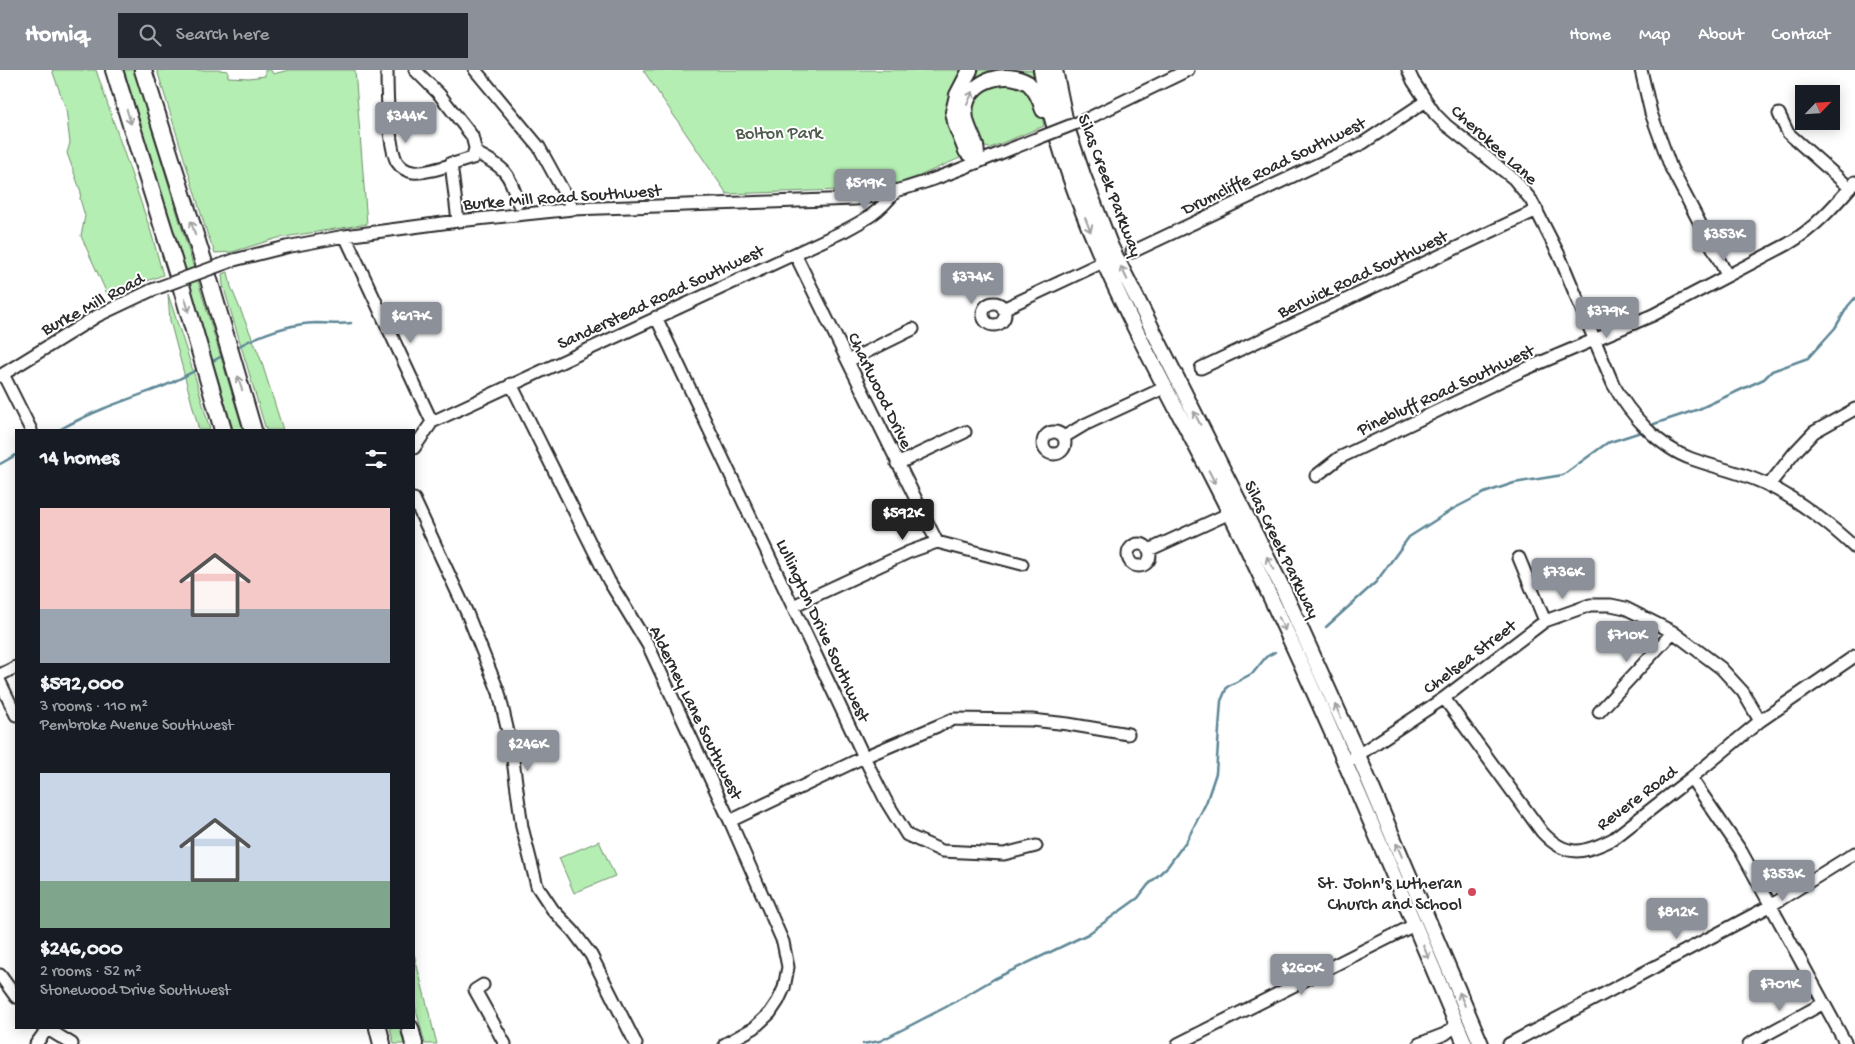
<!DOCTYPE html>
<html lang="en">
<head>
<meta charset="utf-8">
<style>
	:root { --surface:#171b24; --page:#242831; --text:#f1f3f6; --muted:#9ea1a6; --accent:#8c9099 }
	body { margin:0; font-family:"Gochi Hand",sans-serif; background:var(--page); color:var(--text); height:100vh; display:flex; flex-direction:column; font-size:19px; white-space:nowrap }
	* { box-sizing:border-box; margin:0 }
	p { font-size:16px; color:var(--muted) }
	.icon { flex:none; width:28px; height:28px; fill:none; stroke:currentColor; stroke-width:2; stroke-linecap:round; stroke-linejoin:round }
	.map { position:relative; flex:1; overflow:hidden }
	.sheet { position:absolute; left:15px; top:359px; width:400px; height:600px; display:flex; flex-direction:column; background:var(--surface); border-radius:0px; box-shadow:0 2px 12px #0003 }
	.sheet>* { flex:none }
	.needle { width:32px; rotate:65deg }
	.fabs { position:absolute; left:1795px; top:15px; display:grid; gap:10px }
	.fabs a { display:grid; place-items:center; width:45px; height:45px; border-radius:0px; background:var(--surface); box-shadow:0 2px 12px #0003; font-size:25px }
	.price { position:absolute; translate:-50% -42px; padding:0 11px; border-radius:5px; background:var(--accent); color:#fff; font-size:16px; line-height:32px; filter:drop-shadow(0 1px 2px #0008) }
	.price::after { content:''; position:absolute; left:50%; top:30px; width:15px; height:11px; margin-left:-8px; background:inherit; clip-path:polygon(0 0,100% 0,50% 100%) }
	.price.selected { background:#222; color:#fff }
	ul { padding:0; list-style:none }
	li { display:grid; align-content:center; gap:10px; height:265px; padding:0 25px }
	li span { display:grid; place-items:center; height:155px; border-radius:0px; color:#555 }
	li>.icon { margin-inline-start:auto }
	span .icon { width:90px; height:90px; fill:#fffc; stroke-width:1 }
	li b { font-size:21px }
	h2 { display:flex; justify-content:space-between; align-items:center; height:60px; padding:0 25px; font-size:21px }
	header { display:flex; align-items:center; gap:30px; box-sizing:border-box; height:70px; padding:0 25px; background:var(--accent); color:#fff }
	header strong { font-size:24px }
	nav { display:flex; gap:28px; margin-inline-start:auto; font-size:18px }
	.search { width:350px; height:45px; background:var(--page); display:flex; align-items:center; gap:12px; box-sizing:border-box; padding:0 18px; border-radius:0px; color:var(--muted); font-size:19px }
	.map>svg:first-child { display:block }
</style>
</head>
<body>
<header>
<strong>Homiq</strong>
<div class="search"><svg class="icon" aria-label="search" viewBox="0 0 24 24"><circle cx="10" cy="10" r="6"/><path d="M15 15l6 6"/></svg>Search here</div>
<nav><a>Home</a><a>Map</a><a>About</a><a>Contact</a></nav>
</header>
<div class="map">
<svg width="1855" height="974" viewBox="0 0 1855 974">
	<rect width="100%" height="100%" fill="#fff"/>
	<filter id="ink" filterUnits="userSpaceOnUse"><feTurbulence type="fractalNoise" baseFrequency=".02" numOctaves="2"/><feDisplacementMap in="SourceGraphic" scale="10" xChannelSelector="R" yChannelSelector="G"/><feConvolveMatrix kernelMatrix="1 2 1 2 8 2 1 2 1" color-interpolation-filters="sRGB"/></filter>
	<g filter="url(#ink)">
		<!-- green -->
		<path fill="#b5eeb2" stroke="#708c6e" d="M52,0H96L151,162L163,205L108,226L81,166L85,146L80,129L81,122L67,83L70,73L66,39Z
			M124,0H134L243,360H233L193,224Z
			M157,0H220L228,1V7L249,8L265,6V0H271L273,4L289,0H355L367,154L278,168L232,182L215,183L207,163Z
			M643,0H964L960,88L919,106L893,115L868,119L727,124Z
			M975,0H1035L1041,25L1025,8L962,21Z
			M996,11L1025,16L1040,38L1044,56L990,78L981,76L970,54L973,29Z
			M228,202L231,217L260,287L283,360H266L223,215L222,204Z
			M168,224L196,310L210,360H199L170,251Z
			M599,771L615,806L574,823L559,788Z
			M414,884L437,974H425L414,932Z
			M390,958H400L404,974H394Z"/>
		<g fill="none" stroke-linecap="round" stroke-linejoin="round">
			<!-- stream -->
			<path stroke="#5d8796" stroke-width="2.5" d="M235,278C259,265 289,254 316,253C328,253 340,255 351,253
				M209,293L224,285
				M1654,354L1699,339L1764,309L1772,301L1808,288L1835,258L1848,236L1855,228
				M59,360C93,341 123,331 159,318C173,313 185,306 198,299
				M0,394L16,385
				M1326,557L1376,512L1409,467L1453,439L1484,423L1514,413L1563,405L1607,373L1641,362
				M863,974L880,971L890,966L946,937L994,909L1088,864L1138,828L1148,815L1168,796L1187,770L1206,733L1216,703L1221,631L1227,617L1253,603L1266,587L1275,582"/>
			<defs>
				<path id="minor" d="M387,0C387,20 388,76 397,92C401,98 406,101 413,102C430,104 456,92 473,88L475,78L472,66L439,24L415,0
					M475,0L539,77L573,139
					M1408,0L1413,11L1435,44L1446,55L1514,109L1531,130L1559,185L1613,314C1629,343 1659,378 1692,389C1717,398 1744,403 1768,415C1798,430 1831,455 1855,478
					M1641,0L1651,43L1671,98L1727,205
					M1779,44L1788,63L1850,118
					M1087,49L1188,0
					M474,82C503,96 510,102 518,133
					M451,93L458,151
					M345,166L432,352L414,378
					M1132,182L1363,73L1426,31
					M795,184L937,472
					M234,190L286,177L345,166L458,151L573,139L855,129C917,121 978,91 1036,69
					M983 244a11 11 0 1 1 22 0a11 11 0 1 1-22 0Z
					M1003,239L1103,192
					M656,247L864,687L886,731L907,765L942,781L1004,784L1036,776
					M848,291L913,259
					M1201,298L1537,140
					M3,304L31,360
					M0,306L97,246L152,220
					M511,314L609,511L648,575L730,751L783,872L788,897L784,918L778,931L770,943L754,958L725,974
					M432,352L844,161C867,149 879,142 895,122
					M1043 373a11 11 0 1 1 22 0a11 11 0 1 1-22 0Z
					M1064,367L1084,355L1166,317
					M897,394L965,362
					M1316,406L1339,388L1523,300L1653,245L1788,174C1814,159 1836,134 1855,112
					M1769,415L1795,382L1814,362L1855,339
					M414,429L467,543L499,623L511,675L522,757L537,816L553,840L573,861L591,885L636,974
					M1128 485a11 11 0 1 1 22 0a11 11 0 1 1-22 0Z
					M1149,480L1230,443
					M1519,488L1545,551
					M793,536L909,482L937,472L1022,494
					M0,605L16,597
					M0,612L16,645
					M1444,628L1542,762C1566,788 1583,784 1613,769L1691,708L1760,651L1855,586
					M1599,642L1673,562
					M1352,689L1444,628L1545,551L1590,535H1611L1625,538L1673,562L1721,598L1743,622L1760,651
					M1691,708L1741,781L1846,974
					M730,751L864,687L954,649L1032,650L1068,654L1128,664
					M0,905L16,927
					M483,915L475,920L505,974
					M46,958L72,974
					M36,974L48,958
					M1178,974L1414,855
					M1419,974L1445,964L1457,955
					M1509,974L1770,836L1855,783
					M1749,974L1824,933"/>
				<path id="major" d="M970,0L957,25L953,42L956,56L966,81L977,91
					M1041,0C1071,159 1158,298 1229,441C1315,615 1389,795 1465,974
					M1055,0L1067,58L1083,105L1111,177L1282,517L1358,685L1481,974
					M977,91C977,86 977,81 976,76C971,61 963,52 966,35C972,9 1006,0 1028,13C1036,20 1040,30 1043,40"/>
				<path id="highway" d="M114,0L180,212L223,360
					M143,0L207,203L253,360
					M378,958L382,974
					M410,958L414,974"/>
			</defs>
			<!-- minor casing -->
			<use href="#minor" stroke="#2b2b2b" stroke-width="15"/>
			<!-- major casing -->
			<use href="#major" stroke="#2b2b2b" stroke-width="18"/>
			<!-- highway casing -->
			<use href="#highway" stroke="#2b2b2b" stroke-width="20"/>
			<!-- minor -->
			<use href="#minor" stroke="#fff" stroke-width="11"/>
			<!-- major -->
			<use href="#major" stroke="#fff" stroke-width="14"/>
			<!-- highway -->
			<use href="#highway" stroke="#fff" stroke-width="16"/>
			<defs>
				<path id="minor-bridge" d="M1036,69L1087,49
					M152,220L234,190"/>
			</defs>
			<!-- minor-bridge casing -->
			<use href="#minor-bridge" stroke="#2b2b2b" stroke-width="15" stroke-linecap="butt"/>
			<!-- minor-bridge -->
			<use href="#minor-bridge" stroke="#fff" stroke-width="11"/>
		</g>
		<!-- one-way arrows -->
		<defs><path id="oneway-shaft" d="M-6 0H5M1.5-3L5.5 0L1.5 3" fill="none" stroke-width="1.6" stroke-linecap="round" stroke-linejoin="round" transform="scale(1.25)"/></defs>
		<g stroke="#a0a0a0">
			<use href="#oneway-shaft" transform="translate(970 28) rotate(-66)"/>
			<use href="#oneway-shaft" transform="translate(129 47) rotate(73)"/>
			<use href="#oneway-shaft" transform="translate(1088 155) rotate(68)"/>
			<use href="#oneway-shaft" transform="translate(193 158) rotate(-107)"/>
			<use href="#oneway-shaft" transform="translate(1124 203) rotate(-116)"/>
			<use href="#oneway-shaft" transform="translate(187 235) rotate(74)"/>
			<use href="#oneway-shaft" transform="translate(240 313) rotate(-107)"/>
			<use href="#oneway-shaft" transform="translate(1197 348) rotate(-117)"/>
			<use href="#oneway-shaft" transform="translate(1212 407) rotate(63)"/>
			<use href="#oneway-shaft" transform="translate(1270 493) rotate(-117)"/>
			<use href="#oneway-shaft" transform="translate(1282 554) rotate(65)"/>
			<use href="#oneway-shaft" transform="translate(1338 641) rotate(-114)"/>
			<use href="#oneway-shaft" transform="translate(1399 780) rotate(-113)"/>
			<use href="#oneway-shaft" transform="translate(1426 882) rotate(67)"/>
			<use href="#oneway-shaft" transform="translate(1462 929) rotate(-113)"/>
		</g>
	</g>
	<!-- markers -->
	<circle fill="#d1495b" stroke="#fff" stroke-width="2" cx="1472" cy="822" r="5"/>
	<g text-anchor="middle" stroke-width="4" stroke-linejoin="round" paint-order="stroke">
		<!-- park labels -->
		<g font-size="18" fill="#4e5c4d" stroke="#fff">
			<text x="779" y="68">Bolton Park</text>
		</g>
		<!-- street labels -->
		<g font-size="18" fill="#2b2b2b" stroke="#fff">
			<text transform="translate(1495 74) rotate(42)" y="6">Cherokee Lane</text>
			<text transform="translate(1273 95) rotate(-26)" y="6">Drumcliffe Road Southwest</text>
			<text transform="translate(1111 115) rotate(69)" y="6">Silas Creek Parkway</text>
			<text transform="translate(562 126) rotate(-4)" y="6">Burke Mill Road Southwest</text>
			<text transform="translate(1362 203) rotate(-25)" y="6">Berwick Road Southwest</text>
			<text transform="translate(660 226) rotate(-25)" y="6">Sanderstead Road Southwest</text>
			<text transform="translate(92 233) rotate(-28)" y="6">Burke Mill Road</text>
			<text transform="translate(1445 319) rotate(-25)" y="6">Pinebluff Road Southwest</text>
			<text transform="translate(881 320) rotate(64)" y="6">Charlwood Drive</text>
			<text transform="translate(1283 479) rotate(64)" y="6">Silas Creek Parkway</text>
			<text transform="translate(824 560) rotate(65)" y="6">Lullington Drive Southwest</text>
			<text transform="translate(1469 586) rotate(-37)" y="6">Chelsea Street</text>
			<text transform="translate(697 642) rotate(64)" y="6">Alderney Lane Southwest</text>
			<text transform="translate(1636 727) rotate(-37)" y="6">Revere Road</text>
		</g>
		<!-- poi labels -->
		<g font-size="18" fill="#2b2b2b" stroke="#fff" text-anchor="end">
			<text x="1462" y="818">St. John's Lutheran<tspan x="1462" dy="21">Church and School</tspan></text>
		</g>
	</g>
</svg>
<div class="fabs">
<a><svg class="needle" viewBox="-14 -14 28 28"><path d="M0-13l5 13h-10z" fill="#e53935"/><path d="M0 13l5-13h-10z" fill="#9ea1a6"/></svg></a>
</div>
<b class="price" style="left:406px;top:74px">$344K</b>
<b class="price" style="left:865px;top:141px">$519K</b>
<b class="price" style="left:1724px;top:192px">$353K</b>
<b class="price" style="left:972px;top:235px">$374K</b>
<b class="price" style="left:1607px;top:269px">$379K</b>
<b class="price" style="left:411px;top:274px">$617K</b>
<b class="price selected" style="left:903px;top:471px">$592K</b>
<b class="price" style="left:1563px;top:530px">$736K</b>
<b class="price" style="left:1627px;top:593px">$710K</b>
<b class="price" style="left:528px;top:702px">$246K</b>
<b class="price" style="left:1783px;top:832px">$353K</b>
<b class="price" style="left:1677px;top:870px">$812K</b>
<b class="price" style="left:1302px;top:926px">$260K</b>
<b class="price" style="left:1780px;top:942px">$701K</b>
<section class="sheet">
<h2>14 homes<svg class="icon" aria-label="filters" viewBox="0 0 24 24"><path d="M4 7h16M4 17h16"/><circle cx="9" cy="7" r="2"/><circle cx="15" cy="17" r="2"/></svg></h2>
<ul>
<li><span style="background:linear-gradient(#f6c9c9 65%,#9aa5b1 0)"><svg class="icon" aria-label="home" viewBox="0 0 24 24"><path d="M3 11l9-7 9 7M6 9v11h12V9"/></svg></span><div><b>$592,000</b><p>3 rooms · 110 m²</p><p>Pembroke Avenue Southwest</p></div></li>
<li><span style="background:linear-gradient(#c9d6e8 70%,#7fa58c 0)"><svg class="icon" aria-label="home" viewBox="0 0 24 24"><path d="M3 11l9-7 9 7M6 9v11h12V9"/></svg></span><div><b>$246,000</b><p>2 rooms · 52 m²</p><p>Stonewood Drive Southwest</p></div></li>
</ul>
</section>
</div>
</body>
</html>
